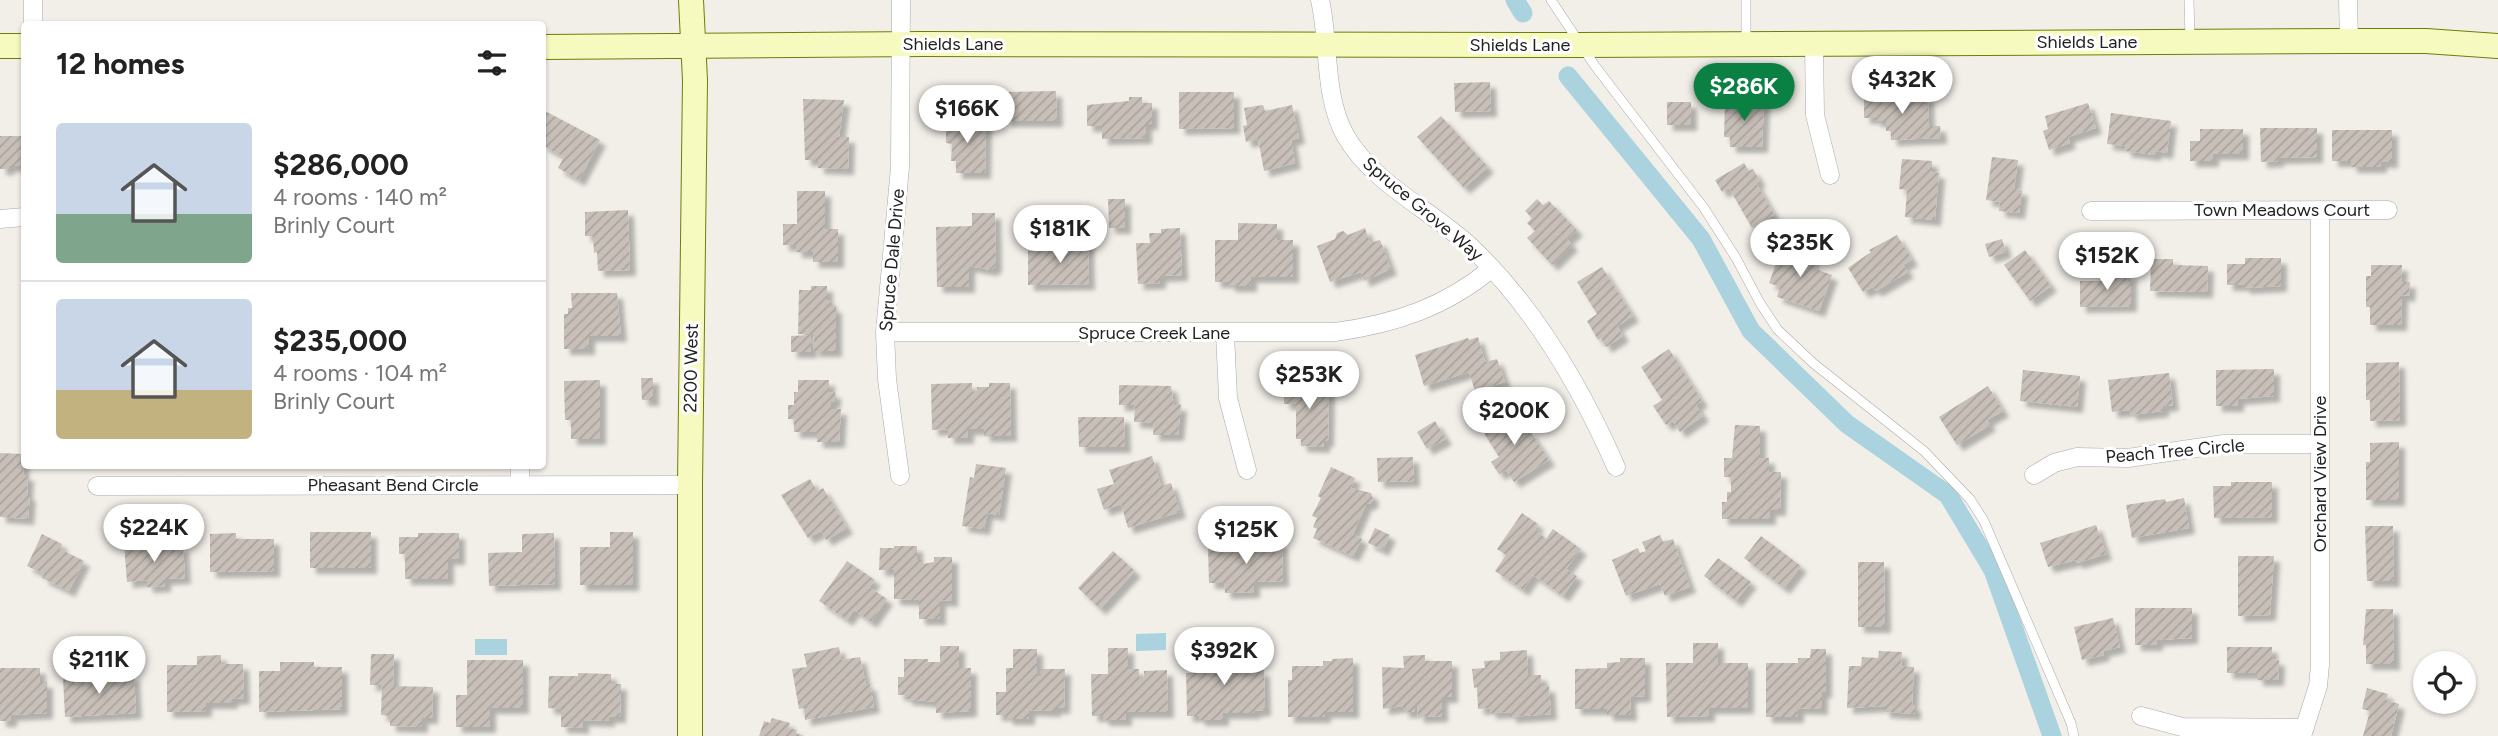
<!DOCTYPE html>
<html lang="en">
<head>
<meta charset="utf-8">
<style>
	:root { --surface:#fff; --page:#f2f2f2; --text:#222; --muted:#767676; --line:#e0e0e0; --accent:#0b8043 }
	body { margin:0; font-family:Figtree,sans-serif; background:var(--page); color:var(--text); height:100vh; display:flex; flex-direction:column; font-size:26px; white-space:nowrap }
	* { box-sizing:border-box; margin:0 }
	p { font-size:23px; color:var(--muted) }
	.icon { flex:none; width:38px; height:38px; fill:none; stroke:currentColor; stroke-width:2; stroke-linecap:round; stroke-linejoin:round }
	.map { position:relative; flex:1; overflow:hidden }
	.details { position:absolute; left:21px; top:21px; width:525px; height:448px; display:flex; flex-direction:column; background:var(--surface); border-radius:7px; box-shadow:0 2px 5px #0004 }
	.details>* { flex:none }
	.fabs { position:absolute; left:2413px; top:651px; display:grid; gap:14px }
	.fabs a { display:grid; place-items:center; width:63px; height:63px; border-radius:50%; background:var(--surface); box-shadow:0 2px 5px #0004; font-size:35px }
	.price { position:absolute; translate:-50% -60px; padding:0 16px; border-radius:24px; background:#fff; color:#222; font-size:23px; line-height:46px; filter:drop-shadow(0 2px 4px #0008) }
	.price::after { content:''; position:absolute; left:50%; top:42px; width:21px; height:16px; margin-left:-10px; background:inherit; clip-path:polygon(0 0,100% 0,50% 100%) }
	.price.current { background:var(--accent); color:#fff }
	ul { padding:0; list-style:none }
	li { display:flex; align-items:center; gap:21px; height:175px; padding:0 35px }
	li+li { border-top:2px solid var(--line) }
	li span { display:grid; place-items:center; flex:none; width:196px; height:140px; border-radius:7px; color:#555 }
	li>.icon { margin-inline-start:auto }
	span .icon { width:84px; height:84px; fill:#fffc; stroke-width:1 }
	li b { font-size:30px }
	h2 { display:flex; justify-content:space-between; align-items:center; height:84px; padding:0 35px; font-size:30px }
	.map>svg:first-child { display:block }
</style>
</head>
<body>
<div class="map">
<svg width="2498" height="736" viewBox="0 0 2498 736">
	<defs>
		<pattern id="building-hatch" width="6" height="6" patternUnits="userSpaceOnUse" patternTransform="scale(1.75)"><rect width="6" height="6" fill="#c7bfb8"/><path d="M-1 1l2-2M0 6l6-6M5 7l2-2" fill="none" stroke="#aba49e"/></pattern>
		<filter id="shadow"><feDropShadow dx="6" dy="6" stdDeviation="2" flood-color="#0004"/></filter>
	</defs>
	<rect width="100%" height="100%" fill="#f2efe9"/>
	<!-- water -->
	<path fill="#aad3df" d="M1166,633V650L1136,651V634Z
		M118,639L119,657L83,659L82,641Z
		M475,639H507V655H475Z"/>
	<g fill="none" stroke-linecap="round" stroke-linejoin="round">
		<!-- canal -->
		<path stroke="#aad3df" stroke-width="19" d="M1515,0L1523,13
			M1568,76L1701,239L1751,331L1847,424L1948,495L1993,570L2052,736"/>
	</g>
	<!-- building -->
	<path fill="url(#building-hatch)" filter="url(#shadow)" d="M1490,82L1491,111L1455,112L1454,83Z
		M1056,91L1057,121H1005V92Z
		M1179,92H1234V128L1179,129Z
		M1864,96H1928L1929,126H1940L1941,138L1891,140V131H1886V121H1875V118H1864Z
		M1129,97H1142V103H1152V124H1146V138L1102,139V126H1087V105L1129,101Z
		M803,99L844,100L839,137H849L848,169L818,168V160H805Z
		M1725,101H1764L1762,147H1730V137H1724Z
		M1667,102H1691V125H1667Z
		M2088,103L2096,128L2068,137L2070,143L2049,150L2043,131L2048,129L2045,116Z
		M1263,105L1265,111L1292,105L1299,138L1291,140L1295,163L1264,171L1258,139L1246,142L1243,126L1247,125L1244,108Z
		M545,111L600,140L579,180L558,168L564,157L542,145V116Z
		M2111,113L2171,121L2167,153L2156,151L2155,155L2125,151L2126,146L2107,144Z
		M1441,116L1488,167L1464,188L1417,137Z
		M946,120L986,122L985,173H956V161H951L952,144L946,143Z
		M2260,128H2317V157L2278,158V161L2261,162Z
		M2200,129H2243V154H2213V161H2190V141H2200Z
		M2332,130H2392V162H2381V167H2351V161H2332Z
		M0,136H24V166H9V169H0Z
		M1992,157L2018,160L2014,189L2022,190L2019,213L1999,211L2000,202L1986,200Z
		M1902,159L1932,161V172L1939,173L1935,220L1905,217L1907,190L1899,189Z
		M1744,163L1749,171L1753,169L1760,181L1756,183L1774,214L1752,228L1729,188L1722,192L1715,180Z
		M797,191H825V229H838V262H813V252H796V245H783V224H797Z
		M1108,199H1125V228H1109Z
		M1537,199L1543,205L1549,201L1577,230L1567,239L1572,245L1552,265L1527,238L1535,231L1527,223L1532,218L1525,211Z
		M628,210L630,270L598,271L597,252L594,253L593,236H585V212Z
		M972,213H995L996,266L991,270L969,266V287H937L936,227L972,226Z
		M1238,223L1277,224V240H1293V277H1251V286H1229V282H1215V240H1238Z
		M1180,228L1182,275L1160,276V283L1138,284L1136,243H1150L1149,233H1161V229Z
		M1365,228L1370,243L1380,240L1391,269L1364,281L1361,272L1330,282L1317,246L1335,239L1337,233L1343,231L1348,235Z
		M1897,235L1912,260L1903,265L1908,272L1876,291L1873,287L1863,292L1848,268L1871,252L1869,250Z
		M2002,239L2006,252L1989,257L1985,244Z
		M1057,240H1088L1089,284L1028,285V251H1057Z
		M1783,244L1814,256L1811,264L1817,266L1815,269L1832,275L1819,311L1777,297L1780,287L1769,283Z
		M2025,250L2051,286L2030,301L2004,265Z
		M2245,258H2281V286L2244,288V285H2227V264H2245Z
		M2151,259H2173V265L2208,266L2207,292L2150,291Z
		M2371,265H2402L2401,282H2410L2409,296L2402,295L2401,325H2370V307H2366V276H2371Z
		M1602,267L1633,316L1617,326L1623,336L1606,347L1601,338L1598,340L1587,321L1597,314L1577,282Z
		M2109,274H2131V306L2080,307V281H2109Z
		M811,286H827V300H831V307H836V351H813L814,334H798L799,290H811Z
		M571,293H617L621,336H589V349H564V314H568V308H572Z
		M811,335V352H791V336Z
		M1478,337L1485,362L1497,359L1505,382L1475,391L1469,372L1424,386L1415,355L1468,338L1469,340Z
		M1669,349L1702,401L1696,405L1703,416L1680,432L1673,421L1666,425L1653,406L1662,400L1641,367Z
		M2399,362L2400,420L2370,421V400H2366V363Z
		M2274,369V396L2238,399V406H2216V370Z
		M2023,370L2080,376L2077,407L2020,401Z
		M2169,373L2173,405L2163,406V411L2131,415L2130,410L2112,412L2108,380Z
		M641,378H653V400H642Z
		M600,380V439H571V420H565L564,381Z
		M798,380H829V392H835V402H831V409H841L839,442H817V432H794V419H788V405H794V392H798Z
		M1284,381L1314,382V386H1329L1328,441H1324V447L1301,446V439H1296V404H1284Z
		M972,383V392H977V387H989V383H1010L1011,436H984V429H968V438H948V429L932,430L931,384Z
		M1119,385L1171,386L1174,405H1181L1178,435H1153L1154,423L1134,422L1135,405H1119Z
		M1988,386L2003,411L1987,420L1990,425L1957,445L1939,417Z
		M1515,409L1523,422L1520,423L1526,433L1530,431L1549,460L1514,482L1506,470L1499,474L1491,462L1499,457L1482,430Z
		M1078,417H1124L1125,447H1079Z
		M1435,421L1446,439L1427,449L1417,432Z
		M1735,425L1760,426V458H1769V472H1781L1780,510H1770V519H1722V502H1727V492H1731V477H1724V458H1732Z
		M2399,442V500H2366V462H2370V443Z
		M0,453L24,454L23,475H28L27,495H30L28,519L0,517Z
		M1152,456L1161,486L1171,483L1180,512L1128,528L1121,504L1104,510L1097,489L1114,484L1109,470Z
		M1413,457L1414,481L1378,482L1377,458Z
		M976,464L1006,468L999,515L987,513L984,529L962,526L970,477L974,478Z
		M1331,467L1355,478L1351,488L1371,493L1373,499L1370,504H1366L1353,534L1362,539L1353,556L1313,538L1317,529L1313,527L1317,518L1312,516L1321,498L1318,496Z
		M810,479L817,491L823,488L847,528L826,540L821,531L808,538L781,495Z
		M2231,482H2272V517L2214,518L2213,486H2231Z
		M2184,498L2189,528L2132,538L2126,505L2165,499L2166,502Z
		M1522,513L1538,524L1535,529L1546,539L1553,529L1581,549L1566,569L1577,576L1563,596L1533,575L1523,590L1495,571L1506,555L1497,549Z
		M2096,525L2106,554L2077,563L2076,560L2048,567L2040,543Z
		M2365,526H2393L2394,581H2367Z
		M1375,528L1390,535L1383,550L1368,543Z
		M310,532H371V568H310Z
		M610,532H633V585H580V547H610Z
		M236,533V539H274V571L210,572V534Z
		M418,533H459V559H448V579H405V554H399V537H418Z
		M554,533L555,584L489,586L488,553L522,552V534Z
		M42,534L62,544L60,549L84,561L69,591L42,578L44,574L27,566Z
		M1660,535L1663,542L1673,539L1690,587L1665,596L1660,584L1626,596L1612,560L1638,548L1640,553L1646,551L1642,542Z
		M1761,536L1801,566L1784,588L1744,558Z
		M148,542V549L183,546L185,578L165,579V586L147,587V580L127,582L124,544Z
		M1251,542L1282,543L1283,581L1254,582V592L1225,593L1224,583H1209L1208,549L1233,547V544H1242V548H1251Z
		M894,546H917V560H923V564L934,562V557H952V601L940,600V619H919V600L894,599V570H879L880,548H894Z
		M1113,551L1135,571L1100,609L1078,588Z
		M2238,556H2274L2270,615L2238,616Z
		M1718,558L1751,582L1736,601L1704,576Z
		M847,561L875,580L869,587L887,599L871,622L854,610L847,620L819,601Z
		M1858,562H1884L1885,627H1858Z
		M2135,608H2192V638L2157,640V645H2135Z
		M2366,609H2393L2394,664H2366V645H2363Z
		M2113,618L2120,647L2103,651L2104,655L2082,660L2074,627Z
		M1693,643H1718V663H1748V708H1709V716L1667,717L1666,663H1693Z
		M940,646H959V668H971V711L936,713V702L906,699V695H898V677H904V659H928V662H940Z
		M839,647L841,660L860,657L866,685L870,684L874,707L805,720L804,708L799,709L792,669L807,667L804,654Z
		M2227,647H2272V659L2279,660L2278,680H2257V673H2227Z
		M1108,648H1128V669H1139V678H1144V671L1167,670L1168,712H1126V720H1103V716H1092L1091,674H1108Z
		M1225,648V655L1243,654V670H1264L1265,710L1254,711V713H1223V720H1199V716H1187L1186,673H1204L1203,649Z
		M1013,649H1037V676H1042V669H1065L1064,708H1055V711L1029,710V719H1007V715H996V692H1006V668H1013Z
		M1811,649H1826V692H1822V709L1798,708V717H1766V663H1798V658H1810Z
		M1527,650L1528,675H1541L1542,687L1549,686L1551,714L1510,717V712L1490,713V708L1478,709L1477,687L1474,688L1472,669L1485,668L1484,661L1500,660V652Z
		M1879,651L1902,652L1901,666L1914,667L1912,705H1915V714L1884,712V706L1847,708L1849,666H1861L1862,657L1878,658Z
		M371,654H394L393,686L433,687L432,718H422V727L390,726V716L381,715L382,685H370Z
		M221,655V664H243L244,698L232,699V703H206V711L167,712V665H197V656Z
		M1425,655V661H1452V697H1442V716L1418,717L1417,706H1415V712H1403V706L1383,709L1382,667L1404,668L1403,656Z
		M1353,658V712H1325V717H1288V680H1292V666H1323V661H1332V659Z
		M1620,658H1645V696L1630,697L1631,715H1607V709H1575V669L1607,668V663L1620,662Z
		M467,660H523V708H490V727H456V695H467Z
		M280,662H314V667H342V709L259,712V671H280Z
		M0,668H40V682H47V713L11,715V721H0Z
		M578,673L611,674V684H621L620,717H609V721L583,720V728L561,727V709L548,708L549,676H578Z
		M134,675L136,713L65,717L63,678Z
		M2367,688L2388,694L2386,700L2399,704L2391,736H2363L2370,711L2362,709Z
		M772,718L790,723L788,728L797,730L796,733L803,736H759L764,721L770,723Z"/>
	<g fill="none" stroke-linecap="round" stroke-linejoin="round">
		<defs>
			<path id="lane" d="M1551,0L1595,66L1704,208L1736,258L1760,303L1777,329L1813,363L1924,451L1970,499L1984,521L2071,723L2074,736
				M2189,0L2190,40
				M1746,43V0"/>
			<path id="street" d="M1320,0C1330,44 1323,94 1345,135C1373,184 1430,209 1471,247C1534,307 1581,387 1616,467
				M2348,0L2349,41
				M33,24V0
				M1814,44L1815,115L1830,175
				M2091,211L2388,210
				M0,219L24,217
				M885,332H1335C1394,324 1446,307 1492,268
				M1225,333L1228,398L1247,470
				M520,466V485
				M2034,475L2054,463L2077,457L2128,458L2224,444H2320
				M900,476L887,379L885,332L900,167L901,0
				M97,486L690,485
				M2141,716L2182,727L2305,728
				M2302,736L2318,686L2320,665V210"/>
			<path id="secondary" d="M0,46H24
				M542,47L922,44L1580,45L2349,41H2426L2498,46
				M690,736V485L695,80L691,0"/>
		</defs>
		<!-- lane casing -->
		<use href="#lane" stroke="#a9a9a9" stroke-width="10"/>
		<!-- street casing -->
		<use href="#street" stroke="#a9a9a9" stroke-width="19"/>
		<!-- secondary casing -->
		<use href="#secondary" stroke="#707d05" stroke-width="26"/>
		<!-- lane -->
		<use href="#lane" stroke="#fff" stroke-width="9"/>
		<!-- street -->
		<use href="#street" stroke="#fff" stroke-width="18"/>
		<!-- secondary -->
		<use href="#secondary" stroke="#f7fabf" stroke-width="24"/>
	</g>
	<g text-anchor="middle" stroke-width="6" stroke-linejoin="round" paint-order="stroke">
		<!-- street labels -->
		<g font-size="18" fill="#222" stroke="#fff">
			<text x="2087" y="48">Shields Lane</text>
			<text x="953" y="50">Shields Lane</text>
			<text x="1520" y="51">Shields Lane</text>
			<text transform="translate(1423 209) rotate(40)" y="6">Spruce Grove Way</text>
			<text x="2282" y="216">Town Meadows Court</text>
			<text transform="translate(892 260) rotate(-85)" y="6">Spruce Dale Drive</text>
			<text x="1154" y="339">Spruce Creek Lane</text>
			<text transform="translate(691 368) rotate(-89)" y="6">2200 West</text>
			<text transform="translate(2175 451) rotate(-5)" y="6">Peach Tree Circle</text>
			<text transform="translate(2320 474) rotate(-90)" y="6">Orchard View Drive</text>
			<text x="393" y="491">Pheasant Bend Circle</text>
		</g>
	</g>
</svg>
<div class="fabs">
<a><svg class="icon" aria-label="locate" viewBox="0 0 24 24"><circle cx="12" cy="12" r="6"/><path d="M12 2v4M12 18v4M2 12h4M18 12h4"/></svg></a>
</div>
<b class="price" style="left:1902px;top:116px">$432K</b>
<b class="price current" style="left:1744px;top:123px">$286K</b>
<b class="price" style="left:967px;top:145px">$166K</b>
<b class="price" style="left:1060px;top:265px">$181K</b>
<b class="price" style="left:1800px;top:279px">$235K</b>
<b class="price" style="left:2107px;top:292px">$152K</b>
<b class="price" style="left:1309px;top:411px">$253K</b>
<b class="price" style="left:1514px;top:447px">$200K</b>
<b class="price" style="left:154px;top:564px">$224K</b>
<b class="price" style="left:1246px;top:566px">$125K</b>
<b class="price" style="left:1224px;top:687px">$392K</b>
<b class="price" style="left:99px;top:696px">$211K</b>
<section class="details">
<h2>12 homes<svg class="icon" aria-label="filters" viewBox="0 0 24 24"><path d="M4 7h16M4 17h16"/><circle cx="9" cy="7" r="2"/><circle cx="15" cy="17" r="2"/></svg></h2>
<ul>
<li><span style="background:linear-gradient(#c9d6e8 65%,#7fa58c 0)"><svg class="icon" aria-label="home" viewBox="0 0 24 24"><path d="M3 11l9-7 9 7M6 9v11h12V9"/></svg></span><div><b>$286,000</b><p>4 rooms · 140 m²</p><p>Brinly Court</p></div></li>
<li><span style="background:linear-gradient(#c9d6e8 65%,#c2b280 0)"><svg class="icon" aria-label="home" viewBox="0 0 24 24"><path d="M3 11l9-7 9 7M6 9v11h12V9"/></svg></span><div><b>$235,000</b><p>4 rooms · 104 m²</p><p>Brinly Court</p></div></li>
</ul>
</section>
</div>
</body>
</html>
